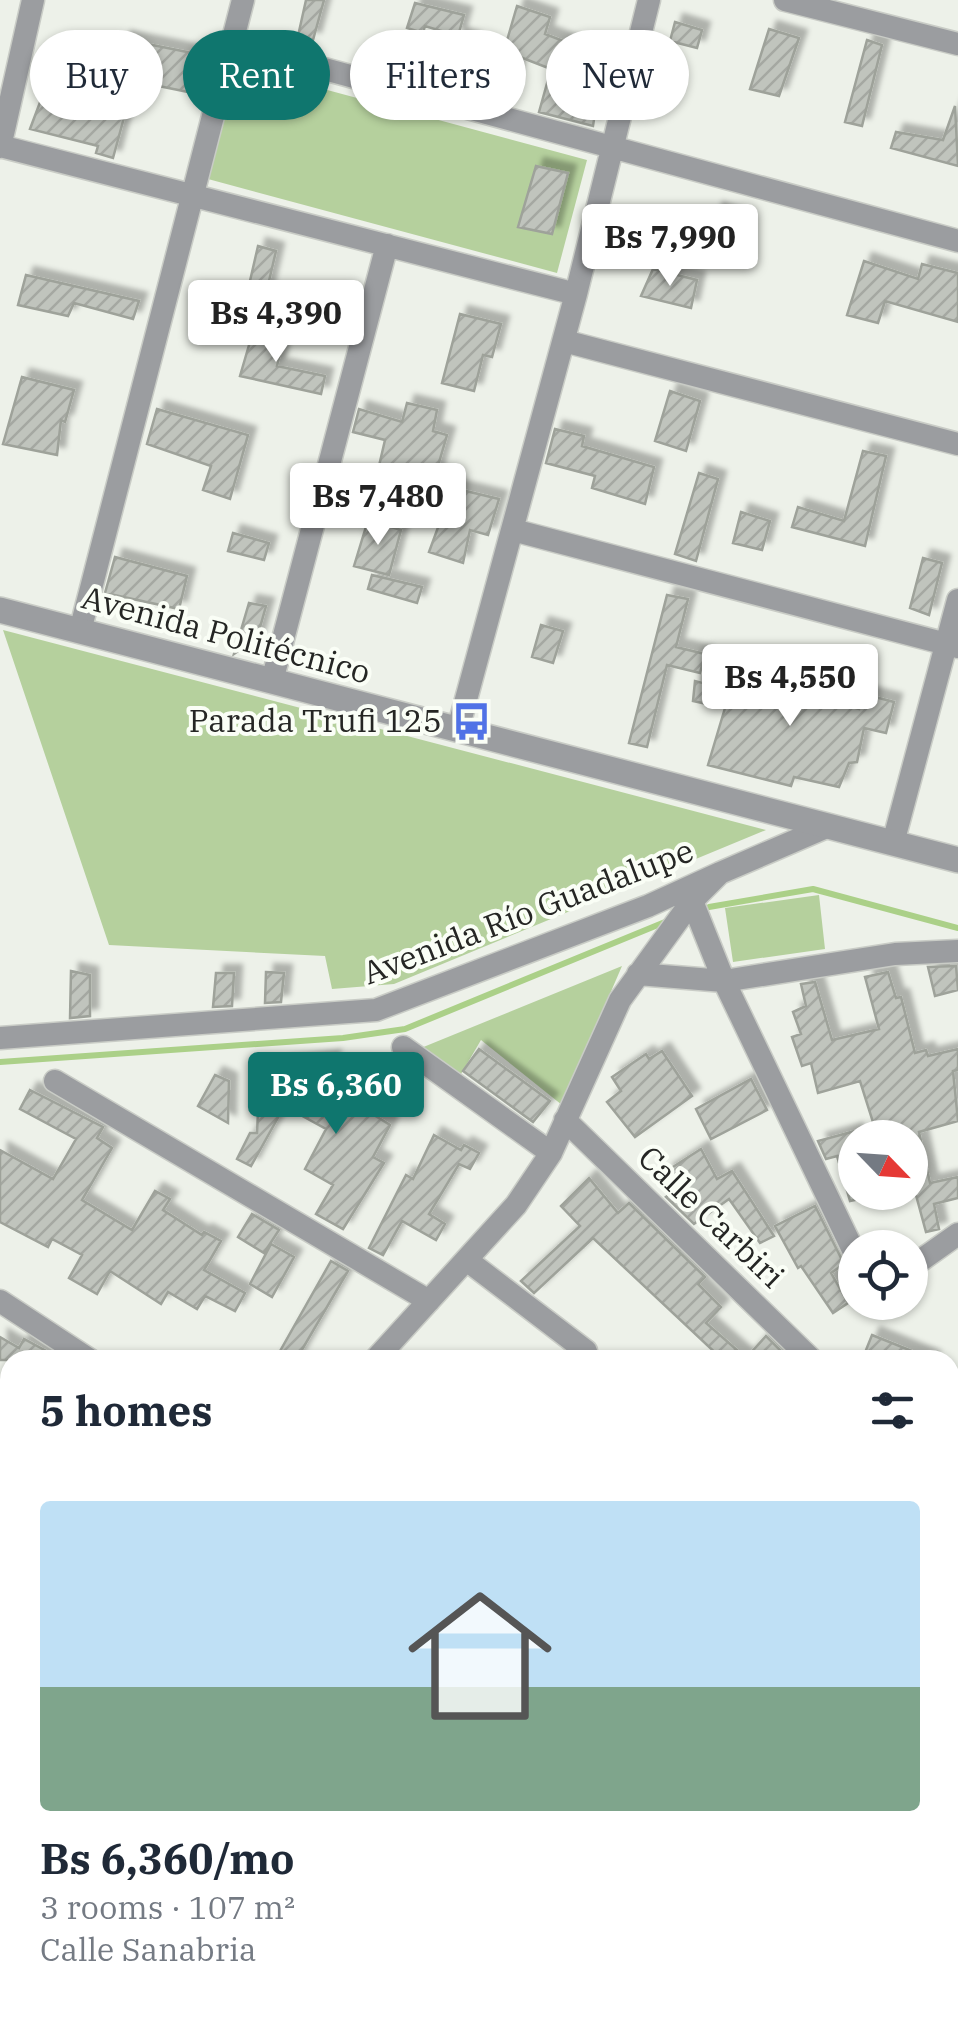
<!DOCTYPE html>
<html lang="en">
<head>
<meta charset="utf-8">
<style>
	:root { --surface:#fff; --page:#f2f2f3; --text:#1f2937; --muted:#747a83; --accent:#0f766e }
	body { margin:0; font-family:"IBM Plex Serif",serif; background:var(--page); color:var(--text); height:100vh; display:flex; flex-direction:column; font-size:38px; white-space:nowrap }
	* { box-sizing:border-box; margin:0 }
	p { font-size:32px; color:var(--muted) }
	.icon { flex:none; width:55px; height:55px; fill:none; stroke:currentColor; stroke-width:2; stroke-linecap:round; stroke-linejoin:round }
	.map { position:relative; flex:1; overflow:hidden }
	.drawer { position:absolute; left:0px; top:1350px; width:960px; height:672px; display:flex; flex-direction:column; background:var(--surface); border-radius:30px 30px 0 0; box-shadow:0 2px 8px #0004 }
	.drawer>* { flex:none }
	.banner { position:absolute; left:30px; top:30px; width:900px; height:90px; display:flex; gap:20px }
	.needle { width:65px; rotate:115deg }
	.controls { position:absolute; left:838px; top:1120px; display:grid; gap:20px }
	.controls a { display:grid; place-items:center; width:90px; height:90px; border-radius:50%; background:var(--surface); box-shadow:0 2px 8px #0004; font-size:50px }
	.price { position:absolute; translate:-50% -85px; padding:0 22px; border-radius:10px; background:#fff; color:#222; font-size:32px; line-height:65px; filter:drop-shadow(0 2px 5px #0008) }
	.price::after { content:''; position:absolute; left:50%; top:60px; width:30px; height:22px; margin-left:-15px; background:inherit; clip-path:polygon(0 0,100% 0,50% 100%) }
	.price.active { background:var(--accent); color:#fff }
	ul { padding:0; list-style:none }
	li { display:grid; align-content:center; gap:20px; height:530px; padding:0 40px }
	li span { display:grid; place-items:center; height:310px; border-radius:10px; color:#555 }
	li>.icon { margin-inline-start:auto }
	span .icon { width:180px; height:180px; fill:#fffc; stroke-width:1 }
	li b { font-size:42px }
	h2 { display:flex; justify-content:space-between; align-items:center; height:120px; padding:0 40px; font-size:42px }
	.tag { padding:0 35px; border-radius:45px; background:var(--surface); box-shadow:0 2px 8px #0004; font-size:35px; line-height:90px }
	.tag.active { background:var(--accent); color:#fff }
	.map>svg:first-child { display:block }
</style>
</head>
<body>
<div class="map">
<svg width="958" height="2022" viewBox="0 0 958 2022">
	<defs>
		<pattern id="building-hatch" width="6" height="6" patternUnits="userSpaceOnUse" patternTransform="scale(2.5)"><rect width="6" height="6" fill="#c0c4bd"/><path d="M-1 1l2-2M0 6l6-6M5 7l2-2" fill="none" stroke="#a5a8a2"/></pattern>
		<filter id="shadow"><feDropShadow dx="8" dy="-8" stdDeviation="2.5" flood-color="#0004"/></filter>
	</defs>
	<rect width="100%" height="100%" fill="#edf1e9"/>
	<!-- park -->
	<path fill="#b5d09d" d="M238,66L587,160L557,273L208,179Z
		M3,630L766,830L394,984L332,989L325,956L109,945Z
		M819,895L825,949L733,962L725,908Z
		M622,966L562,1105L481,1040L461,1074L421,1048Z"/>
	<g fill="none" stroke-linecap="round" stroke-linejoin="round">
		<!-- stream -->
		<path stroke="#abd088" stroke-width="6" d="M709,907L813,889L958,928
			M0,1062L343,1038L405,1029L665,922"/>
	</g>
	<!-- building -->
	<path fill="url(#building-hatch)" stroke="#9ea29a" stroke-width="2.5" filter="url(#shadow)" d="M306,0H324L313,40L298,36Z
		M415,3L464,15L458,36L425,26L423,33L407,28Z
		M517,6L550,17L545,34L579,47L565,100L596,107L593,126L539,112L551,69L520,57L507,103L490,99Z
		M675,22L702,30L697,48L670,41Z
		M769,29L799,38L779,96L750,89Z
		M458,36L473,41L464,70L447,65Z
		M123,39L202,55L193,93L134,81L113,158L96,153L98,146L30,129L42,97L90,107L100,74L115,78Z
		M867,40L882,45L862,126L845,122Z
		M955,106L958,166L891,148L896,132L943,140Z
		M536,166L568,173L552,234L518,227Z
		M715,210L732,216L718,266H711L701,263Z
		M258,246L276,251L265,298L247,294Z
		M864,261L918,279L922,264L958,273V322L885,301L878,323L847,315Z
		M653,269L697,280L691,308L641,296Z
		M26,275L139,301L133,319L74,303L68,316L18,305Z
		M460,314L501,324L492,357L483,355L474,391L442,383Z
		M254,328L284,337L277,366L325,376L321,394L240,376Z
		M22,377L74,390L65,422L61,420L57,455L3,444Z
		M670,391L700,401L686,451L655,441Z
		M407,403L437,410L433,431L447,435L433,483L499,499L488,535L470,530L463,563L429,552L440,522L406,513L417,477L379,466L385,440L353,432L359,409L402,422Z
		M157,409L248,435L230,499L203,490L211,466L147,444Z
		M555,429L584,436L582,446L654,467L645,504L592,488L595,476L546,463Z
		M863,451L886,456L865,546L792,527L798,507L844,521Z
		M699,473L718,479L696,561L675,554Z
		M741,512L770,521L762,550L733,543Z
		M368,520L401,530L389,575L354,566Z
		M233,533L269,543L264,560L228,551Z
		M115,557L187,576L179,609L105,593Z
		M923,558L942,563L929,615L910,608Z
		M372,575L422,587L417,603L368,589Z
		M667,595L688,599L676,647L705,654L700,673L667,665L647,747L629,743Z
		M249,603L266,606L257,638L234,654Z
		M541,625L563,631L553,663L532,657Z
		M805,669L824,675L817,697L859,709L864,694L894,702L886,733L864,728L857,762L849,763L839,787L794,777L791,786L708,765L725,708L693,701L695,681L746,694L752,670L802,680Z
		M956,966L958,990L935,996L928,967Z
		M71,971L90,975V1016L70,1018Z
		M266,972L284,973L281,1002L265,1003Z
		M888,972L896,998L901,997L915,1053L926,1050L928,1056L958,1049V1070L953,1071L958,1121L919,1132L930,1183L958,1177V1198L934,1204L939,1229L926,1232L910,1173V1138H878L860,1081L818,1093L811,1063L802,1066L792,1037L801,1034L793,1012L806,1006L801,984L815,982L832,1040L879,1029L865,977Z
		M216,973H234L232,1006L213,1007Z
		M479,1049L550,1101L533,1122L463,1071Z
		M662,1051L692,1096L635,1137L607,1102L621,1091L612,1077L646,1054L649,1059Z
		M333,1058L324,1074L339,1081L334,1090L390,1125L373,1157L384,1163L343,1229L316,1214L333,1185L305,1169L326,1129L286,1107L283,1064Z
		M215,1075L229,1081L228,1123L198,1106Z
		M751,1079L767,1110L711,1139L696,1109Z
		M30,1090L103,1127L97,1138L112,1148L82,1200L132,1230L155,1191L170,1199L163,1210L202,1235L204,1232L221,1241L204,1270L245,1293L235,1311L205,1296L197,1309L168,1292L161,1304L110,1271L97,1294L69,1278L82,1255L52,1239L48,1247L0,1222V1150L53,1179L76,1139L20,1109Z
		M259,1090L285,1105L251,1166L237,1159L250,1133H257Z
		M855,1131V1200L850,1201L837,1156L826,1159L818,1141Z
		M434,1135L461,1150L464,1145L479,1153L470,1169L459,1164L429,1214L445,1224L436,1240L402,1221L383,1255L369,1248L406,1175L413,1179Z
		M701,1149L717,1179L732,1171L774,1236L760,1243L729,1199L694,1224L666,1197L677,1189L665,1172Z
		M589,1178L618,1213L629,1203L705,1277L698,1284L721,1307L706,1323L746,1358L766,1336L790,1360H723L593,1238L534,1293L521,1281L580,1226L561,1206Z
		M815,1206L844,1264L831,1273L848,1303L833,1313L801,1266L798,1268L775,1226Z
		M252,1214L279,1230L264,1253L238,1237Z
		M271,1244L294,1257L272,1297L250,1284Z
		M331,1261L348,1271L296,1360H275Z
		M872,1335L932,1359V1360H862Z
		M0,1337L19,1348L24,1339L63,1360H0Z"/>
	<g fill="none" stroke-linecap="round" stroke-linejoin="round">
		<defs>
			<path id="minor" d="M785,0L958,44
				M232,44L958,241
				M0,146L576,294
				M0,147L33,0
				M564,341L958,444
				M513,530L958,647
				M80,631L243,0
				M272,681L387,245
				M458,729L576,294L649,0
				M893,843L958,600
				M692,901L724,981L855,1254
				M638,974L724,981L895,954L958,951
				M0,1038L376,1010L648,906L720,873
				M403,1047L551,1153
				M55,1081L429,1301
				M565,1120L812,1360
				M468,1261L586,1351L580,1360
				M910,1268L958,1234
				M0,1301L90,1360
				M375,1360L516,1205L551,1153L620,1000L692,901L720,873L829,826
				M0,1846H10
				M99,2012V2022
				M286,2012L287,2022
				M478,2012L479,2022
				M534,2012L538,2022"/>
			<path id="tertiary" d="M0,610L958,860"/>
		</defs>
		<!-- minor casing -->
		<use href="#minor" stroke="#c9ccc6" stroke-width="25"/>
		<!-- tertiary casing -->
		<use href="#tertiary" stroke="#c9ccc6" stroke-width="28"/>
		<!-- minor -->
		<use href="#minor" stroke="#9b9da0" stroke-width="22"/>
		<!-- tertiary -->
		<use href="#tertiary" stroke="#9b9da0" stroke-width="25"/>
	</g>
	<!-- icons -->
	<defs>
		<symbol id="bus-bare" viewBox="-9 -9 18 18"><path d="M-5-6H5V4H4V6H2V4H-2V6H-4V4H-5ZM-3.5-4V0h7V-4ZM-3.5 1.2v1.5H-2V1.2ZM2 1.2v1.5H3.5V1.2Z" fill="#5072e6" stroke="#fafef6" stroke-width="2.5" paint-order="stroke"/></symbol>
	</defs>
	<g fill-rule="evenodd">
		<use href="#bus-bare" x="444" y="694" width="55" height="55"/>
	</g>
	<g text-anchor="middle" stroke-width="8" stroke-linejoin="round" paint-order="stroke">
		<!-- street labels -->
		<g font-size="32" fill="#252624" stroke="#fafef6">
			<text transform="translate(226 635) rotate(15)" y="11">Avenida Politécnico</text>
			<text transform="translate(528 912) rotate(-21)" y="11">Avenida Río Guadalupe</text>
			<text transform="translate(711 1217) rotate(44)" y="11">Calle Carbiri</text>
		</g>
		<!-- poi labels -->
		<g font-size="32" fill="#252624" stroke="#fafef6" text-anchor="end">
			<text x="442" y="732">Parada Trufi 125</text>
		</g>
	</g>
</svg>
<div class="controls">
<a><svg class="needle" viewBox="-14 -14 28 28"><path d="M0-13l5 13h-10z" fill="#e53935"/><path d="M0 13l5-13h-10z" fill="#747a83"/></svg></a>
<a><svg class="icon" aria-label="locate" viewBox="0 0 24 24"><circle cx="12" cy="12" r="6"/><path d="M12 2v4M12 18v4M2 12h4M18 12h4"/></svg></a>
</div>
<b class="price" style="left:670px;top:289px">Bs 7,990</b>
<b class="price" style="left:276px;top:365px">Bs 4,390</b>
<b class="price" style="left:378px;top:548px">Bs 7,480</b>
<b class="price" style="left:790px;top:729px">Bs 4,550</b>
<b class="price active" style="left:336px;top:1137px">Bs 6,360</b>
<div class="banner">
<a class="tag">Buy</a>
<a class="tag active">Rent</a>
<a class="tag">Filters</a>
<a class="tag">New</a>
</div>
<section class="drawer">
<h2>5 homes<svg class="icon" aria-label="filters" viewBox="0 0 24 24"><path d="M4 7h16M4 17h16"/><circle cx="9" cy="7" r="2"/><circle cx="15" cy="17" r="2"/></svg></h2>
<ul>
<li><span style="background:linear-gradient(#bfe0f5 60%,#7fa58c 0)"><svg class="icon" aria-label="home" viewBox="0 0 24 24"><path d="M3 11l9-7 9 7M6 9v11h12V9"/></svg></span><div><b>Bs 6,360/mo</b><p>3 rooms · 107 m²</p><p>Calle Sanabria</p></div></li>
</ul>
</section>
</div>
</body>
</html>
